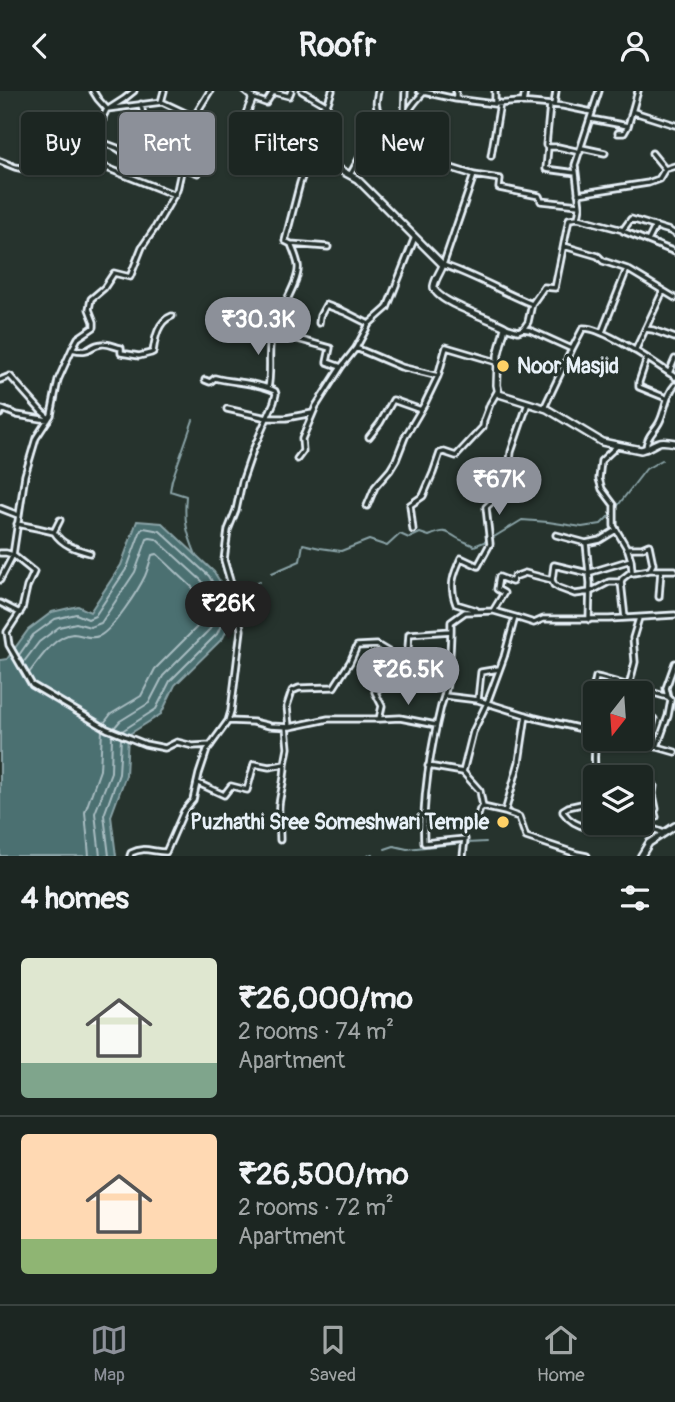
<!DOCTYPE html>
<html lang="en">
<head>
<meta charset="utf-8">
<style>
	:root { --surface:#1c2622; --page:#252e2a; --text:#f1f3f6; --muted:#a0a5a5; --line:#3a4340; --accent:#8c9099 }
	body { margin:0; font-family:Pangolin,sans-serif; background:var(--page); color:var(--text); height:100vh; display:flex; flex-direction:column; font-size:26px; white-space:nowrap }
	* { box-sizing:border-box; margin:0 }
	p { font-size:23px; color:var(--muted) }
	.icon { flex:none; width:38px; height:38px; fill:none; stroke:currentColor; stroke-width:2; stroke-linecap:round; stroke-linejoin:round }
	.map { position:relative; height:765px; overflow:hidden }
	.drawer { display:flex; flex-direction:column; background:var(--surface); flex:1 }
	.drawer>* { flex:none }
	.hud { position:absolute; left:21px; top:21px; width:634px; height:63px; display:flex; gap:14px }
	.needle { width:46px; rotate:197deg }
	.fabs { position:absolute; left:583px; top:590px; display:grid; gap:14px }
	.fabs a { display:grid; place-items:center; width:70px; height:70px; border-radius:7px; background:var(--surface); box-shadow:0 2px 5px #0004,0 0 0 2px var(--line); font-size:35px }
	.price { position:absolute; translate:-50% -60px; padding:0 16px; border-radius:24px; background:var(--accent); color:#fff; font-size:23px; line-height:46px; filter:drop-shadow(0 2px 4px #0008) }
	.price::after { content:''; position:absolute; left:50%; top:42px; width:21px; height:16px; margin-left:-10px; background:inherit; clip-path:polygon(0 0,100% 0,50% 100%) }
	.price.current { background:#222; color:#fff }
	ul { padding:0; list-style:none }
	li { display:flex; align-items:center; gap:21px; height:175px; padding:0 21px }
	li+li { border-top:2px solid var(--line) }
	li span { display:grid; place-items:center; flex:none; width:196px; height:140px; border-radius:7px; color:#555 }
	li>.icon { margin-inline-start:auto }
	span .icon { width:84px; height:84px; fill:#fffc; stroke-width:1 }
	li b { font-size:30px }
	h2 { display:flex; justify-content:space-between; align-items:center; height:84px; padding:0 21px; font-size:30px }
	.chip { padding:0 24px; border-radius:7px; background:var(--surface); box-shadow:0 2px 5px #0004,0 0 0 2px var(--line); font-size:24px; line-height:63px }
	.chip.current { background:var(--accent); color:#fff }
	header { display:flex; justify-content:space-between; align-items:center; height:91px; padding:0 21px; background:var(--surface); font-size:32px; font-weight:700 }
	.dock { display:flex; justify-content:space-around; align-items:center; height:98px; border-top:2px solid var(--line); background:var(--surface); font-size:19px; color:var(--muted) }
	.dock a { display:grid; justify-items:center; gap:4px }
	.dock .current { color:var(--accent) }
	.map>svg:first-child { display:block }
</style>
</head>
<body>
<header><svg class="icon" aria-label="back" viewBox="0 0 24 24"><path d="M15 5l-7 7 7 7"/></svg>Roofr<svg class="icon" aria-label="person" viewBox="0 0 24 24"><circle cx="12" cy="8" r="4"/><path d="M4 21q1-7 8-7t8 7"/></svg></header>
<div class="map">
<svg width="675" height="765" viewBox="0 0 675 765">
	<rect width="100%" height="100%" fill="#26332d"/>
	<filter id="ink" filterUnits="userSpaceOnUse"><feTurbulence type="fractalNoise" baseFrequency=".0143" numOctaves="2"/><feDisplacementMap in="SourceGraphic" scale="14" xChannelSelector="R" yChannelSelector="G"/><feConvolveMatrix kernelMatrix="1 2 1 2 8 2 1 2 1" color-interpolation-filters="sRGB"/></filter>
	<g filter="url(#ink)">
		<!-- water -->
		<path fill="#4b6f71" stroke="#8aa3a7" stroke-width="2" d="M137,430L162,432L214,481L237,518L223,547L175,594L161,623L128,644L126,684L111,725L116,765H0V569L7,568L28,539L52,521L78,515L90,521L121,474Z"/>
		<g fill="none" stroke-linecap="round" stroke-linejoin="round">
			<!-- shore -->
			<path stroke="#a9bdc2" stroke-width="2" d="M19,564L33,544L55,528L76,523L88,528L95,525L127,477L141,439L144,437L160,440L209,485L228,519L217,543L170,590L156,618L122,640
				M23,572L39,551L59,536L76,532L90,536L101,532L135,481L147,448L150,447L156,448L202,490L218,520L210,538L163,585L149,612L120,630L114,637
				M29,582C39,569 55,544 73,543C82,543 89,549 99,545C112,540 139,498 145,485C148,478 150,471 152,464L157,463L193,497L206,521L201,532L155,578L141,605L111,623L104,632
				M89,765L85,721L100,679L102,639
				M100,765L95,722L111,681L112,644
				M109,765L104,724L119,683L121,647"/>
			<!-- stream -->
			<path stroke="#8aa3a7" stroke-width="2" d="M193,329L172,389L170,400L186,405C184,430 186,440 196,464
				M616,417L646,378L662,369
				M272,482L300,470L303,453L320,457L341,460L369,449L387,455L400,443L409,447L420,442L429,445C443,439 445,439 457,447C462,450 469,452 474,455L489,449L522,429L548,431L582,436L601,433L612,422
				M229,504L260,490
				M467,752L486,751
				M385,758L394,755L407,758L463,752
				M368,765L372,763"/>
			<defs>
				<path id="minor" d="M93,0L98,8L107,18
					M210,0L194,26L184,50L182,76L177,99L155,137L142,156L130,186L114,182L104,197L91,208L89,218L94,231V236L78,247L72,258L58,289L51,324L36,347L25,384L13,464L34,481L27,496L22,518L7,541L9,554L32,594L107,638L145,653L165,657L177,651L193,655L211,654
					M302,0L326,14
					M405,0L404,27L407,28L406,63L474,84L500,88L499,97L539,105L541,110L579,114
					M419,0L456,8L495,13L520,11L563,15L592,21
					M456,0V8
					M495,0V13
					M252,7L266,12L273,1L289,5L291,0
					M161,11L164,0
					M523,12L525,0
					M141,13L144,30
					M554,14L556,0
					M110,17L124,8L134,0
					M634,21L675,34
					M591,28L628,35L638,0
					M417,42L407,24C411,14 417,9 424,1
					M618,42H624L628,35
					M548,56L546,54L550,14
					M582,57L605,62
					M652,62L665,78
					M491,65L500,12
					M130,66L117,57L101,51L103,26L107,18L162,11L194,26
					M0,70L15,76L33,80L45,66L51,62L64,67L72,66L107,77L175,104
					M182,76L198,82
					M576,82L546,78L548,56H558L580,61
					M350,84L368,52L381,60C404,50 381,31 377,17C375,11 377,6 378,0
					M474,84L443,174C474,184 502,201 532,213
					M578,103L648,92L659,88L665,78L675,75
					M578,127L623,139L631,128L670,140L675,143
					M623,140L675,161
					M648,150L655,136
					M564,155L598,165L603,170L627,178L675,207
					M328,156L291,153L285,150L300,92L332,0
					M319,232L320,225L326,214L345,221L369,233
					M505,236L518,240L523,238L530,239L572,258L583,237C604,236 656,273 675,286
					M523,238L528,231L532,213L544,196L555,197L569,128L578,127L580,116L575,74L599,0
					M645,238L653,239L675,247
					M272,241L330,257L327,271L341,276L356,257L401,276L438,285L446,256L497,271
					M602,241L627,178
					M356,257L369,233L387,217L415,146
					M72,258C93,263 88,254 102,253C108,252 115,256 121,257V262L139,265L151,262L153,261C155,247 158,230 172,225
					M635,260L663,200
					M647,267L639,291V296L666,307
					M669,282L675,268
					M0,289L10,285L42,321L49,327
					M268,297C272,278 267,259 272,241C277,224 301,189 298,174C297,167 293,159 291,153
					M544,317L572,258
					M227,318L267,327H286L313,322
					M0,323L2,318L17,324L48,329
					M369,346L380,332L393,309L421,319
					M646,358C646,346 654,341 659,332C666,319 665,305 675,294
					M297,368L303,360L302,348L316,315L341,276
					M367,415L375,396L390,379L396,369L405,346L425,312L438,285
					M0,417L18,424
					M17,433L37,437L54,441C62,454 76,458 90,462
					M413,439L410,414L423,405L433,382L440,362L444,361L456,365L483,336L484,329L490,313L497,301
					M54,441L60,429
					M556,444L586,452
					M627,457H642L649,454L653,473L650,479
					M0,462H6L13,464L0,489
					M633,482L650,479H675
					M552,489L554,494L559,497L575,503L590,501L609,491H621
					M659,506L661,479
					M0,512L20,522
					M476,519L456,513C449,495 453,484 461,467L478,475L490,453L486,416L507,397L511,361L528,312
					M494,520L515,526
					M625,527L621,491L622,488L632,480L631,469
					M589,529L590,492L586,452L600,449L616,439
					M451,540C450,566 450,590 441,615C430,660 422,705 424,752L465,748L463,765
					M629,595L635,571L633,547L639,527
					M445,605L478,609L487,612L473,641L463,681
					M668,606L666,597L675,572
					M478,609L481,581L499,578
					M380,628L400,627L436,634
					M228,630L253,631L270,635L290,636L328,628H379L382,615L375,601L407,571L409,543L451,540V531L465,521L493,520L504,502L497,498L499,486L512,491L514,486L525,482L552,489L554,474L588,482L631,469L628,459L614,435V414L602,398L599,388L601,370L617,355
					M289,636L287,615L292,600L299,597L334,596L350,571L357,555L377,554L392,563H408
					M585,639L596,586L601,587L668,606L671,609L668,625L657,656
					M595,641L535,627L487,612L504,566L515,526L534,532L543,528H609L675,524
					M630,648L675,661
					M648,653L654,628
					M428,675L463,681L480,700L483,716
					M198,692L224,704L231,695L247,699L254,673L269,676L285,673L288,657L286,636
					M595,702C591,693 596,687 595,678C594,666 594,660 596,648
					M595,710L568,716L563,719V721C581,747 616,735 642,736C650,737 657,739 664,742
					M640,717L656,718L653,703L654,695
					M505,721L519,726L526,746L577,763L587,765
					M475,734L480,718L483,716L505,721L519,671L526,624
					M645,737L647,731L656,726L654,719
					M280,749C280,737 278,725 279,714C281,698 285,689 285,673
					M130,765L131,762C145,755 151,761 166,761L184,720L193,709L199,683L207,659L228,630L231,620L241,539L237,514L224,469L228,439L236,419L242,391L253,359L274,311L276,303L275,300C257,291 234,292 215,287L210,291L205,289"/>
				<path id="secondary" d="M245,0L251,5L252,9L244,29L245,31L287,50L357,88L443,174C441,180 435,188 434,195C432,210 493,228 505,236L498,264L497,294L499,303L547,318L602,351L641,359C658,355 653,347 675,352
					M641,765L649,752L675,735"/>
			</defs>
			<!-- minor casing -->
			<use href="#minor" stroke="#e8f1f8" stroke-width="9"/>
			<!-- secondary casing -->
			<use href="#secondary" stroke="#e8f1f8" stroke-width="10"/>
			<!-- minor -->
			<use href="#minor" stroke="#26332d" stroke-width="3.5"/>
			<!-- secondary -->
			<use href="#secondary" stroke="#26332d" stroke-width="5"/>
		</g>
	</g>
	<!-- markers -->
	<g fill="#ffd166" stroke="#26332d" stroke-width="2.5">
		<circle cx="503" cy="275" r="7"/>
		<circle cx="503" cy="731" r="7"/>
	</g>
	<g text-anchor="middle" stroke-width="6" stroke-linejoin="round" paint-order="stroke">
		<!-- poi labels -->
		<g font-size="21" font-weight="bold" fill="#e8f1f8" stroke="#26332d" text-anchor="start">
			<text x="517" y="282">Noor Masjid</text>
			<text x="489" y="738" text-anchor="end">Puzhathi Sree Someshwari Temple</text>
		</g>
	</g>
</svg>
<div class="fabs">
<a><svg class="needle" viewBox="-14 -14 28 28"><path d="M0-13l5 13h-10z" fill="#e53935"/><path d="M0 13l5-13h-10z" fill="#a0a5a5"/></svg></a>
<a><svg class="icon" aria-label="layers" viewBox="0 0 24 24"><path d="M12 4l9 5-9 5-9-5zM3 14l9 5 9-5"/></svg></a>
</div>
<b class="price" style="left:258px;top:266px">₹30.3K</b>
<b class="price" style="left:499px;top:426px">₹67K</b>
<b class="price current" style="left:228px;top:550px">₹26K</b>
<b class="price" style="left:408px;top:616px">₹26.5K</b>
<div class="hud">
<a class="chip">Buy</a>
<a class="chip current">Rent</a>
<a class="chip">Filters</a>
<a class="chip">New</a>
</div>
</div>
<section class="drawer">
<h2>4 homes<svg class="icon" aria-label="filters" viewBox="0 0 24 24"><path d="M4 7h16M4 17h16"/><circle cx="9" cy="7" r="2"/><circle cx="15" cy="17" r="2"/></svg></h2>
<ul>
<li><span style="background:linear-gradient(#dfe7d0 75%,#7fa58c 0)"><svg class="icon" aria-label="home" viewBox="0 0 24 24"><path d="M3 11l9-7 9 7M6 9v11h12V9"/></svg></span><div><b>₹26,000/mo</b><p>2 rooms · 74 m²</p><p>Apartment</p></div></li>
<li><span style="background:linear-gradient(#ffd9b3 75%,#8fb573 0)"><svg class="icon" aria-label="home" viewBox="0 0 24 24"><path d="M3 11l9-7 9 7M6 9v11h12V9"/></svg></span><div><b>₹26,500/mo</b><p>2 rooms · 72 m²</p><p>Apartment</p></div></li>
</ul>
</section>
<nav class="dock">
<a class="current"><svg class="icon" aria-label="map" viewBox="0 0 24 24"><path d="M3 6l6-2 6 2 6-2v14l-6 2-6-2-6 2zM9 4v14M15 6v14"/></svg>Map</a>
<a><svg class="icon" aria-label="saved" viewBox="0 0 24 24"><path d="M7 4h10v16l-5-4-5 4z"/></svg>Saved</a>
<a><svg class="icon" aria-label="home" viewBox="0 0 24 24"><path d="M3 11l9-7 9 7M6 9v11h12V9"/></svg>Home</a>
</nav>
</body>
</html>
